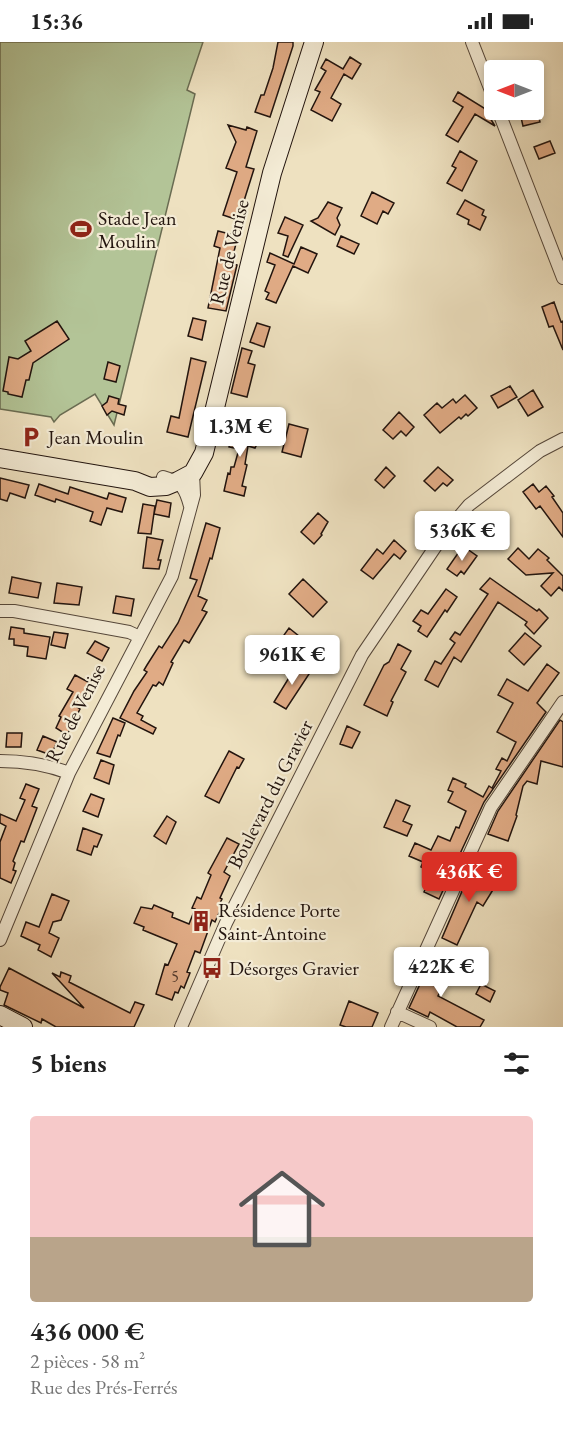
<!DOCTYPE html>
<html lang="fr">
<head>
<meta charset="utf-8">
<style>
	:root { --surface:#fff; --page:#f2f2f2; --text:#222; --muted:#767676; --line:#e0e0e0; --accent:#d93025 }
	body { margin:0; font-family:"EB Garamond",serif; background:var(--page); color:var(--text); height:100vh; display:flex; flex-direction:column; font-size:22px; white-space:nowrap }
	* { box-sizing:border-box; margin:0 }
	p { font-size:20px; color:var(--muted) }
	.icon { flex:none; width:33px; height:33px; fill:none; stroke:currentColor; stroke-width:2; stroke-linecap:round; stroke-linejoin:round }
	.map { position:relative; height:985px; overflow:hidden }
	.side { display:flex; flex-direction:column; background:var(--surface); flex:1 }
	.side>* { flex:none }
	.needle { width:39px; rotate:270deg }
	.tools { position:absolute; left:484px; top:18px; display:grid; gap:12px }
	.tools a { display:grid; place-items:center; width:60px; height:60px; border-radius:6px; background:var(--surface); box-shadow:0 3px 9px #0003; font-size:30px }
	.price { position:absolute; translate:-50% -51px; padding:0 14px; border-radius:6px; background:#fff; color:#222; font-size:20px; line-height:39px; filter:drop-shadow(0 2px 3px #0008) }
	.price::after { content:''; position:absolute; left:50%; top:36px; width:18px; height:14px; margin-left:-9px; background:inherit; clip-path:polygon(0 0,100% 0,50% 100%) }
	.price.selected { background:var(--accent); color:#fff }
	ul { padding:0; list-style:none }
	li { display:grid; align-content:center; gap:12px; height:318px; padding:0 30px }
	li+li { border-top:2px solid var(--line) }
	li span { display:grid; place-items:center; height:186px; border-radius:6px; color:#555 }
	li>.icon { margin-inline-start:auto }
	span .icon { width:108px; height:108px; fill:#fffc; stroke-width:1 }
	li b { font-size:26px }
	h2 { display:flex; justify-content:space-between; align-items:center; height:72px; padding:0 30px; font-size:26px }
	.status { display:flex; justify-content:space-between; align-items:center; height:42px; padding:0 30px; background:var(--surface); direction:ltr }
	.status svg { height:16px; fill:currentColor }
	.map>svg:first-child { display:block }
</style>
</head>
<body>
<div class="status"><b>15:36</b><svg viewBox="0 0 49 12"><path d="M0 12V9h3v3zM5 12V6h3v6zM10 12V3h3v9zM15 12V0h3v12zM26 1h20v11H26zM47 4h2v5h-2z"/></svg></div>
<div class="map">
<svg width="563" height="985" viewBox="0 0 563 985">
	<rect width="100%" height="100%" fill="#eee1c0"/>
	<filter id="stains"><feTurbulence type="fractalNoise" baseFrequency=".00333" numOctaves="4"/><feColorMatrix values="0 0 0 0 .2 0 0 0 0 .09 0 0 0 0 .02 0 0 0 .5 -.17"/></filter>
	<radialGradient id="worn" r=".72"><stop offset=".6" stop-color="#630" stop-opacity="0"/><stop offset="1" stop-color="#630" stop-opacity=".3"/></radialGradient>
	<!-- grass -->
	<path fill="#b3c497" stroke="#6a6c52" stroke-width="1.5" d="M0,0H203L187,48L195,52L114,383L95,352L60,373L54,380L51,375L0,367Z"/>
	<!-- building -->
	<path fill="#e0ab85" stroke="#22140e" stroke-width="1.5" d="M278,0H293V4L270,75L255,70L261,53H264L273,26Z
		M350,15L361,22L352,37L344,32L331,56L341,62L332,79L311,68L320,50L315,48L326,29L321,26L326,17L343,27Z
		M458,50L484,66L495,84L475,72L458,100L446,93L463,65L453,59Z
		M532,68L533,73L538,72L540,80L523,84L520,71Z
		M228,83L246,88L247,85L257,89L246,125L254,127L238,178L223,173L237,130L226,126L236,100Z
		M550,99L555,111L539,117L534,105Z
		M460,109L477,119L462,149L447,141L456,126L452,124Z
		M372,150L394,161L388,172L383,169L377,182L361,174Z
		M465,158L484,168L482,173L486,175L480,188L468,182L469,178L457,172Z
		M328,160L342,166L337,176L340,183L335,193L311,179L318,176Z
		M285,175L303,183L288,215L283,213L288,194L278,191Z
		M218,189L238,194L231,221L237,223L226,269L208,266L220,206L214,204Z
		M341,194L359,202L354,212L337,204Z
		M301,205L317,212L308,231L293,224L276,261L266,257L269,251L265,249L275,223L267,220L270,211L294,222Z
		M554,260L561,280L563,279V308L553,284L549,285L542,265Z
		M193,276L206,279L202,298L188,294Z
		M57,279L69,297L33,321L29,338H26L22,355L8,352V350L3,349L9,315L18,317L31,309L25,299Z
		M257,281L270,285L264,305L250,300Z
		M242,306L252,309L248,321L255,323L247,355L231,351Z
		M191,316L206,320L188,395L167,390L171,374L179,376Z
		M108,320L120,324L116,340L104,337Z
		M510,344L517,355L498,366L491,354Z
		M533,348L543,365L528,374L518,358Z
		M465,353L477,366L468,374L466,372L461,377L459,375L440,391L424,373L437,361L442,366L453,357L456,361Z
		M109,354L119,357L118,362L126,364L124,373L112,369L107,373L102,364L107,360Z
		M399,370L414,385L406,394L401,389L393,397L383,388Z
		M234,382L258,388L257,402L255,406L248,404L245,422L247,423L242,444L246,445L244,454L224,449L228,431L230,432L231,425H234L239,407L229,405Z
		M289,382L308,387L301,415L282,410Z
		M386,425L395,434L384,446L375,438Z
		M438,425L453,438L447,444L443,441L435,449L424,439Z
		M0,436L29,443L25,456L10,451L7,459L0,457Z
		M39,442L68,452L70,445L107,457L109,451L126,456L122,470L107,466L101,483L90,479L93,470L56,457L55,460L35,453Z
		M533,442L539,450L546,444L554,454L552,455L563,471V495L540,464L536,467L523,450Z
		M157,458L171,461L169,475L154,472Z
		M143,462L155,464L151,492L138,491Z
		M318,471L328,480L321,492L322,493L314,502L301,490Z
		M483,477L506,495L497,506L475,487Z
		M206,481L220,486L212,517L210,516L198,554L207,558L202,568L207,570L189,601L184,598L171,620L173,621L163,643L159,640L156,644L153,643L137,671L143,674L141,678L156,686L153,692L120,676L134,649L147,630L144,628L147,623L159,604L162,606L178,581L197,538L190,536Z
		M147,495L163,498L158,518H161L159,527L143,526Z
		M394,498L406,509L400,517L394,512L373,537L361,528L377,507L383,512Z
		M463,504L477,514L464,532L461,529L457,534L447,527Z
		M518,506L529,517L538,507L549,516L547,518L563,534V549L559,545L551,554L541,544L553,531L526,533L508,517Z
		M12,535L41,541L38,556L9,551Z
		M490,536L537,569L539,567L548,576L534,592L525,583L527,580L498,560L461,620L454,615L438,645L425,638L435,619L441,622L455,601L450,597L455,590L460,593L488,552L480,547Z
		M303,537L327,560L313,575L289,552Z
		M57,541L82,545L79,563L54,561Z
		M446,547L457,555L447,570L445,568L427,595L418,589L421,584L413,579L421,568L428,572Z
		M116,554L134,557L131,574L113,571Z
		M11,585L24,587V591L50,595L46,617L27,614L28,605L14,603V597H9Z
		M289,586L305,599L296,612L279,600Z
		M54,590L68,592L65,606L51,603Z
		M525,591L541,604L524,623L509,609Z
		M95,599L109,606L102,619L87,611Z
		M398,602L411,609L401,627L406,630L391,659L393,660L387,674L364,663L384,623L389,620Z
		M298,621L311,629L286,667L274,660Z
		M547,622L559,631L537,661L546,670L484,760L439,857L424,850L433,831L421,825L423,820L409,814L415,801L431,808L438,794L450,799L456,785L459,786L466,769L448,760L453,750L448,748L453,736L466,742L465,745L483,755L489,744L492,746L501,729L496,727L502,716L507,719L516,700L497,690L513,661L498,653L507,637L528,649Z
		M75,633L90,641L77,665L80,667L67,693L56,686L61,675L59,674L73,650L67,647Z
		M113,676L125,681L120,694L118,693L110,715L97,711Z
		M560,678L563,680V725L541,719L537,742L527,739L523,744L516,773L517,774L508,799L488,792L498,769Z
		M347,684L360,690L352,706L340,702Z
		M7,691H22L21,705H6Z
		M43,694L57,700L51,713L37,708Z
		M229,709L244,717L239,726L237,725L219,761L205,754Z
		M101,718L114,723L109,742L94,736Z
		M26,742L39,747L32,764L37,766L24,800L21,799L13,819L15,821L13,828L16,829L11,841L0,836V800L6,784L0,781V772L16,779L25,758L20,756Z
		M91,752L104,757L98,775L83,769Z
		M396,758L410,764L403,779L412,783L407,794L384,785Z
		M167,774L176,780L166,802L154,794Z
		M83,786L102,793L97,805L94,804L91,813L77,808Z
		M227,796L239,802L224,830L230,834L220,856L222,857L219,863L225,865L222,871H219L215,880L212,878L200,911L195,909L187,930L190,931L184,946L181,944L178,951L175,950L172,958L156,952L165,922L168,923L177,902L143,888L144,885L134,881L141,865L152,867L154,863L173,871L172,875L189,882L195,867L192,866L197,855L201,857L211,833L208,831Z
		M472,826L499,838L483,864L477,860L457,903L442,896Z
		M52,852L69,859L61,878L53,880L49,891L59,896L51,915L38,908L40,903L21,894L26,880L39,885Z
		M433,914L453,923L438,954L484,978L480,985H457L430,970L428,975L409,966Z
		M9,926L84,966L52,931L60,935L61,930L71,934L69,940L130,971L135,960L144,963L134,985H56L42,977L41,981L4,963L8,951L0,948V945Z
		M481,942L495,949L490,960L476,952Z
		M349,959L378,971L372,985H346L340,983Z"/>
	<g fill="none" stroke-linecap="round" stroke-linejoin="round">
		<defs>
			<path id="minor" d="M472,0L495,59
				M498,68L563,236
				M163,435C181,440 185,445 190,464
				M0,569H14L129,590L140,595
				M0,719C22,719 48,723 69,731
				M0,898L69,731L172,534L194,453L193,431
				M397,970L430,985
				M181,985L226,881L362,613L442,495L469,463L540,409L563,397
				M391,985L491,765L563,660"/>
			<path id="secondary" d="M0,416L135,439L150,445L166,444L178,439L193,431L204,411L272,131L314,0
				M0,973L23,985"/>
		</defs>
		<!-- minor casing -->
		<use href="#minor" stroke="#55473a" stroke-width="14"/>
		<!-- secondary casing -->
		<use href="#secondary" stroke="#22140e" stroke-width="20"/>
		<!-- minor -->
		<use href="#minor" stroke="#f4ecd6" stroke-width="12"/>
		<!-- secondary -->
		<use href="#secondary" stroke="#f4ecd6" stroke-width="18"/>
	</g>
	<!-- icons -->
	<defs>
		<symbol id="stadium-bare" viewBox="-9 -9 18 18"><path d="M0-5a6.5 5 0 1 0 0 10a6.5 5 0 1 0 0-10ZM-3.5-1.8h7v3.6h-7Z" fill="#8f2418" stroke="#f4ecd6" stroke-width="2.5" paint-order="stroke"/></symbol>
		<symbol id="parking-bare" viewBox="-9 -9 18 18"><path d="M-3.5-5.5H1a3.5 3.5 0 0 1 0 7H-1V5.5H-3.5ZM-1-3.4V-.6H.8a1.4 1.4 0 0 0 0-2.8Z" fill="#8f2418" stroke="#f4ecd6" stroke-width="2.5" paint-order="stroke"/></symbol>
		<symbol id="building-bare" viewBox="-9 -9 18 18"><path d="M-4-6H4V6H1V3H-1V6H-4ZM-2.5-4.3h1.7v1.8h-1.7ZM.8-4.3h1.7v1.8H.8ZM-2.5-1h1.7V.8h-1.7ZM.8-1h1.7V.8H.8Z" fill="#8f2418" stroke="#f4ecd6" stroke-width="2.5" paint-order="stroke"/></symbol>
		<symbol id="bus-bare" viewBox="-9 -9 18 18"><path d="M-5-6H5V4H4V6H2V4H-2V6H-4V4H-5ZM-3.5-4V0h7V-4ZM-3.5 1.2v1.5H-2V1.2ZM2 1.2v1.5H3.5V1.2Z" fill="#8f2418" stroke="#f4ecd6" stroke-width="2.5" paint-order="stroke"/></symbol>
	</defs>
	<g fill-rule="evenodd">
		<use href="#stadium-bare" x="66" y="172" width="30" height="30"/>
		<use href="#parking-bare" x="16" y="380" width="30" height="30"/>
		<use href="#building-bare" x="186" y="864" width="30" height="30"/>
		<use href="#bus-bare" x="197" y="911" width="30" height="30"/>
	</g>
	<g text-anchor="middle" stroke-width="4.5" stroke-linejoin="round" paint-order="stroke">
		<!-- number labels -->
		<g font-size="16" fill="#523a2c">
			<text x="175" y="940">5</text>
		</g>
		<!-- poi labels -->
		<g font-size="20" fill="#22140e" stroke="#f4ecd6" text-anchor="start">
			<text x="98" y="183">Stade Jean<tspan x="98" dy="23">Moulin</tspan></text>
			<text x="48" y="402">Jean Moulin</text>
			<text x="218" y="875">Résidence Porte<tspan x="218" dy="23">Saint-Antoine</tspan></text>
			<text x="229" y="933">Désorges Gravier</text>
		</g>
		<!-- street labels -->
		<g font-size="20" fill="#22140e" stroke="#f4ecd6">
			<text transform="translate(229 210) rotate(-76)" y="7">Rue de Venise</text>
			<text transform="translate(75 671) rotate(-63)" y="7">Rue de Venise</text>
			<text transform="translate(270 752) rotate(-63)" y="7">Boulevard du Gravier</text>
		</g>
	</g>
	<rect width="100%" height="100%" filter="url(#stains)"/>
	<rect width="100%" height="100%" fill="url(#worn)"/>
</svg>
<div class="tools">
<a><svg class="needle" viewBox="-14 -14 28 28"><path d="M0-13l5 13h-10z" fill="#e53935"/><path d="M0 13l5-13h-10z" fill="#767676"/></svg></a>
</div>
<b class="price" style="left:240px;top:416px">1.3M €</b>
<b class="price" style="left:462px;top:520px">536K €</b>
<b class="price" style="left:292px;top:644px">961K €</b>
<b class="price selected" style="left:469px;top:861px">436K €</b>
<b class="price" style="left:441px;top:956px">422K €</b>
</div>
<section class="side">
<h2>5 biens<svg class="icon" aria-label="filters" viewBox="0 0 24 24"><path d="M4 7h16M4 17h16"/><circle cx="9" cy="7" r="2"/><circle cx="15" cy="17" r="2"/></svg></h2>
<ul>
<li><span style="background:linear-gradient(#f6c9c9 65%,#b9a48a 0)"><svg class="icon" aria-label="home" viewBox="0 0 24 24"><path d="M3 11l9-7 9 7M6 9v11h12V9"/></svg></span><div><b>436 000 €</b><p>2 pièces · 58 m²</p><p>Rue des Prés-Ferrés</p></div></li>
</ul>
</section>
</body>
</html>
